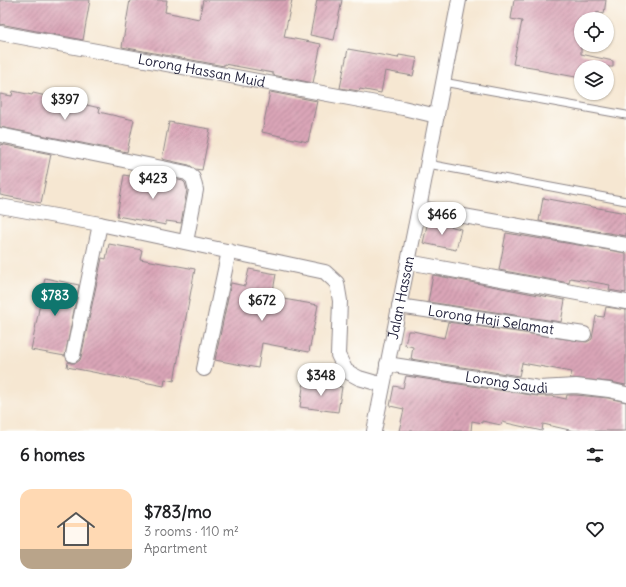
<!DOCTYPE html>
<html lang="en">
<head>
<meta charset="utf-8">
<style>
	:root { --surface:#fff; --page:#f6f6f6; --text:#202124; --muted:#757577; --accent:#0f766e }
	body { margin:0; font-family:Delius,sans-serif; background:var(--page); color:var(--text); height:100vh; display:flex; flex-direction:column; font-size:15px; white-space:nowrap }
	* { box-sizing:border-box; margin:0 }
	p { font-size:13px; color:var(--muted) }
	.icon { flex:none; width:22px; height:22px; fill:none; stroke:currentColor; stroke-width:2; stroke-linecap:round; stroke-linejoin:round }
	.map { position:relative; height:431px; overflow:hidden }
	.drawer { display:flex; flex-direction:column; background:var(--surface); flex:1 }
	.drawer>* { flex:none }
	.controls { position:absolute; left:574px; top:12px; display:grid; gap:8px }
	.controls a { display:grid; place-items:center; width:40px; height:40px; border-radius:50%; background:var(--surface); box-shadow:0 1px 3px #0004; font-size:20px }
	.price { position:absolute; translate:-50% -34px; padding:0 9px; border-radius:14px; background:#fff; color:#222; font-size:13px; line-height:26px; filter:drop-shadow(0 1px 2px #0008) }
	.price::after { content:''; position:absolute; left:50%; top:24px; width:12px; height:9px; margin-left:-6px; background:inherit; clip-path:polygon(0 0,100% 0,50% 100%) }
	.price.current { background:var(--accent); color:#fff }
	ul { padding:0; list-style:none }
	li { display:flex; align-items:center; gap:12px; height:100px; padding:0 20px }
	li span { display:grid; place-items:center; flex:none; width:112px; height:80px; border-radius:12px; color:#555 }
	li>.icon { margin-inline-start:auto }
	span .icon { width:48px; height:48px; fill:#fffc; stroke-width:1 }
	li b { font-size:17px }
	h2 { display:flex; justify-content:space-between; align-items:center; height:48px; padding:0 20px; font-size:17px }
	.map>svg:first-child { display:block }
</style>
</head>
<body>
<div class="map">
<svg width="626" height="431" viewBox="0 0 626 431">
	<defs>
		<pattern id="building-hatch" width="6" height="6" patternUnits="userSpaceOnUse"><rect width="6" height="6" fill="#daa5b7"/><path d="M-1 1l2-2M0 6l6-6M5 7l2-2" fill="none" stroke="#b08696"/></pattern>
	</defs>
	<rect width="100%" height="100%" fill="#fdfcf7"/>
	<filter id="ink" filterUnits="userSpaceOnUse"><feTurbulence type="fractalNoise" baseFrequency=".025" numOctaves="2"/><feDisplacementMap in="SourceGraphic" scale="8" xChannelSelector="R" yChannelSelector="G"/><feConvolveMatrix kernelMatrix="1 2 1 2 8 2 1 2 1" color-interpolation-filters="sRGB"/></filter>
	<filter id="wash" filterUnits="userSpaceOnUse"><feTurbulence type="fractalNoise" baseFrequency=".012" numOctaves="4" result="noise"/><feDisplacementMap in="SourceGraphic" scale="16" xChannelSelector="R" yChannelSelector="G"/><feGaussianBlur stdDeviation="0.9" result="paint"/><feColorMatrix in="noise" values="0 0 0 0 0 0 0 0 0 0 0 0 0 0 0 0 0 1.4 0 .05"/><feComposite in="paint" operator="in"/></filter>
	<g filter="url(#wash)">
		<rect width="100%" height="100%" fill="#f6e7d2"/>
		<g id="blocks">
			<!-- building -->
			<path fill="url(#building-hatch)" d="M0,0H90L83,40L0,24Z
				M130,0H167L165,12L199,19L203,0H292L284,37L321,44L313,83L273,75V73L224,64V66L122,47Z
				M317,0H342L334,40L310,35Z
				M514,0H606L604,14L597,12L596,19H581V54L613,61V67H581V78L538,70V68L513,64L522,21L511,19Z
				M348,49L398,58L399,55L417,58L413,76L385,71L381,93L360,89L359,91L340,88Z
				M13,91L32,95L33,93L100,108L99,112L134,120L127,152L0,127V94L12,96Z
				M270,92L317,101L308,142L262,132Z
				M169,122L210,129L202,170L195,169L189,165L162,159Z
				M0,144L51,154L41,203L0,195Z
				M124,175L158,181L159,176L183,181L185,183L187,190L181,223L166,221V225L117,216Z
				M543,198L626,213V236L539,221Z
				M428,221L461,229L456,250L423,243Z
				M506,233L626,253V293L609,290L610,285L570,278L569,283L499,270Z
				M109,244L142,250L140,259L195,269L174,381L165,379L164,386L67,367L68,362L72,363H76L80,360L81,357L102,258L106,259Z
				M249,269L276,274L272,297L318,305L309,352L262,343L258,368L215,360L231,283L245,286Z
				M433,275L565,300L561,322L428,302Z
				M45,278L79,285L65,356L31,350Z
				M606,307L626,310V385L610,382L570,378L572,372L522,363L519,376L411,359L413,347L405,345L408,331H413L444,338L448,322L587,342L592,339L596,316L604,317Z
				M406,376L538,396H552L566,399L567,395H576L608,398L626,402V431H574L543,424L542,431L502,422L501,425L482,421V423L472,421L471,431H399L404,409L390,406L394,386L403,388Z
				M304,381L342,387L338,412L300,407Z"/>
		</g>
	</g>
	<g filter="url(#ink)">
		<use href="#blocks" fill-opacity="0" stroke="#8c8486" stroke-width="1"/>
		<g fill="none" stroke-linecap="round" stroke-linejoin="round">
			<defs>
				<path id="lane" d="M443,82L626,115
					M428,164L626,201"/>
				<g id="street">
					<path id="s1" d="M0,33L403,108L437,116"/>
					<path d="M0,135L187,173L193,178L196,190L186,242"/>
					<path d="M0,206L100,224L325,272L337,283L340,301L338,355L346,371L359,378L383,385"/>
					<path d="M419,208L626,245"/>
					<path d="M408,262L626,302"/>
					<path id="s2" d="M399,306L584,334"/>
					<path d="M73,355L100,224"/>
					<path id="s3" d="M387,364L539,388L576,386L609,390L626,394"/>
					<path d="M204,369L229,251"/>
					<path id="s4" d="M374,431L419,208L459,0"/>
				</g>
			</defs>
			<!-- lane casing -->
			<use href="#lane" stroke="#8c8486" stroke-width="9"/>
			<!-- street casing -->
			<use href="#street" stroke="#8c8486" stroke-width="16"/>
			<!-- lane -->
			<use href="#lane" stroke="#fff" stroke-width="7"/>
			<!-- street -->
			<use href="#street" stroke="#fff" stroke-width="14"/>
		</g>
	</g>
	<g text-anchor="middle" stroke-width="3" stroke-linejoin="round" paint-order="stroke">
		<!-- street labels -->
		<g font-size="14" fill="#22223b" stroke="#fdfcf7">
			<text dy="5" stroke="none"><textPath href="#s1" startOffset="205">Lorong Hassan Muid</textPath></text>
			<text dy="5" stroke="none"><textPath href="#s4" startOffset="136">Jalan Hassan</textPath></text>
			<text dy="5" stroke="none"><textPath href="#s2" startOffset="93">Lorong Haji Selamat</textPath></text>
			<text dy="5" stroke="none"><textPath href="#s3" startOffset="121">Lorong Saudi</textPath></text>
		</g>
	</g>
</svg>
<div class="controls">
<a><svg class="icon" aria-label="locate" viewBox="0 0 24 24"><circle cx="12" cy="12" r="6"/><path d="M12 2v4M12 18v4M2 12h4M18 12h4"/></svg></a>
<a><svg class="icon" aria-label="layers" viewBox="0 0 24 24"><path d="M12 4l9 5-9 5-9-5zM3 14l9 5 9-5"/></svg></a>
</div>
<b class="price" style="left:65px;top:121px">$397</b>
<b class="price" style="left:153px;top:200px">$423</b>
<b class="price" style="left:442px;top:236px">$466</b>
<b class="price current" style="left:55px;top:317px">$783</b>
<b class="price" style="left:262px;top:322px">$672</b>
<b class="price" style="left:321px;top:397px">$348</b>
</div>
<section class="drawer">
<h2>6 homes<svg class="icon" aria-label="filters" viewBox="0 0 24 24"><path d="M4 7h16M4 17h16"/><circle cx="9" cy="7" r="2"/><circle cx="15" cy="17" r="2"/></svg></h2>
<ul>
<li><span style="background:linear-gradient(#ffd9b3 75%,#b9a48a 0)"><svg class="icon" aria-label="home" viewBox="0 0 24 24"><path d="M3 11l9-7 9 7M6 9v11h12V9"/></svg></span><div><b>$783/mo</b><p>3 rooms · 110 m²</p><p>Apartment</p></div><svg class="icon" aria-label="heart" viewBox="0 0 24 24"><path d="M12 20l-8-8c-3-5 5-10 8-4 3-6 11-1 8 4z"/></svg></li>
</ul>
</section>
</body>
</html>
